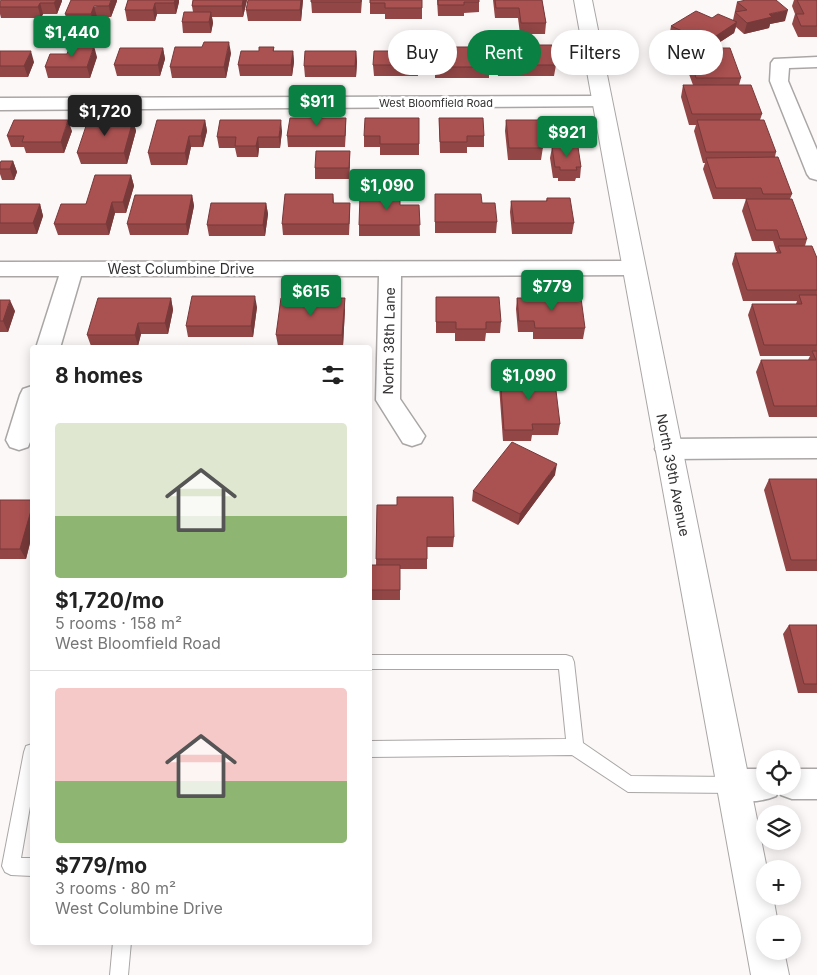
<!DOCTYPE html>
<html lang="en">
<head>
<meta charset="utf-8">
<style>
	:root { --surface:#fff; --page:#f2f2f2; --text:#222; --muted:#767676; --line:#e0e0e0; --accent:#0b8043 }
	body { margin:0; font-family:Inter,sans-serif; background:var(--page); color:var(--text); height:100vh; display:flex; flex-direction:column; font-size:19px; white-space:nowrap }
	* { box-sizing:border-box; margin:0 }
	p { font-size:16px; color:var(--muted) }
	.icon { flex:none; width:28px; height:28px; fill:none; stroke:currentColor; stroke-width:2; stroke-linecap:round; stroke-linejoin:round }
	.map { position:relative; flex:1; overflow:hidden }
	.panel { position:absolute; left:30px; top:345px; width:342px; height:600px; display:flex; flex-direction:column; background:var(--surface); border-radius:5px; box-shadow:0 2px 12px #0003 }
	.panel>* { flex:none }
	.banner { position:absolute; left:388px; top:30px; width:354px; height:45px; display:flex; gap:10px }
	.fabs { position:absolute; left:756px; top:750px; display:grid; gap:10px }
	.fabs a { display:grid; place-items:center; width:45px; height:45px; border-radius:50%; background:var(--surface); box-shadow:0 2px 12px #0003; font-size:25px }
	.price { position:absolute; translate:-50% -42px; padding:0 11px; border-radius:5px; background:var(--accent); color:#fff; font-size:16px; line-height:32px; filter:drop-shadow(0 1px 2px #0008) }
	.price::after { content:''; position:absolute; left:50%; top:30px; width:15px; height:11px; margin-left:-8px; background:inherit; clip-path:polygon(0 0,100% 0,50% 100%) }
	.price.active { background:#222; color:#fff }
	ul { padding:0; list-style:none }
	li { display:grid; align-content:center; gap:10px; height:265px; padding:0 25px }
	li+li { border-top:1px solid var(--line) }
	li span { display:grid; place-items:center; height:155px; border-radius:5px; color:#555 }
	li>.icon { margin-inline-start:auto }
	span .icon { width:90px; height:90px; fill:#fffc; stroke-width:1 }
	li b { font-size:21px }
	h2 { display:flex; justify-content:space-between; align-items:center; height:60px; padding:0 25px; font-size:21px }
	.chip { padding:0 18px; border-radius:22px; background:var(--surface); box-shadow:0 2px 12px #0003; font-size:18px; line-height:45px }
	.chip.active { background:var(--accent); color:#fff }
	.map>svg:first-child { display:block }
</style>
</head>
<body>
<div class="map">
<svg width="817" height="975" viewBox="0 0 817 975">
	<rect width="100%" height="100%" fill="#fcf8f8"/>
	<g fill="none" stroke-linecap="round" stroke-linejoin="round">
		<defs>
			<path id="service" d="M370,655H566L572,657L574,662L583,743L631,776L734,777L740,779L742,785L740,791L734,793L628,792L572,755L370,757V741L566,739L559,669H370Z
				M32,744V795L21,858H32V876L11,875L5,872L2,866L24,752L26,746Z
				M113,942H131L128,975H110Z"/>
			<path id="minor" d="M817,57V67L789,68L788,81L817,150V180L810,178L807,174L770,81L771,63L774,59Z
				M602,96L609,98L611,102L609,106L0,110V98Z
				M633,261L641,263L644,268L641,273L633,275L401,276L400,399L425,436L421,443L412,446L403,443L376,400L379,276H81L60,348H36L59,276H0V262Z
				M32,386V437L28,447L19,450L10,447L6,440L20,395L23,389Z
				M817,438V458L668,459L659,456L655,449L659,442L668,439Z
				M734,769H765V786H792V769H817V799H792L781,795L779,790L776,796C759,803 740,803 723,796L718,785L723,774Z"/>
			<path id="tertiary" d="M574,0H592L767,869H765V896H773L778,924H765V951H784L789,975H751Z"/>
		</defs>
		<!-- service casing -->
		<use href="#service" stroke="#aaa6a6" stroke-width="2"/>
		<!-- minor casing -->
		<use href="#minor" stroke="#aaa6a6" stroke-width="3"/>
		<!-- tertiary casing -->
		<use href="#tertiary" stroke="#aaa6a6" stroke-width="2"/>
		<!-- service -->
		<use href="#service" fill="#fff" fill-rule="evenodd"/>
		<!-- minor -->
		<use href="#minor" fill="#fff" fill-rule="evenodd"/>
		<!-- tertiary -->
		<use href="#tertiary" fill="#fff" fill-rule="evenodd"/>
	</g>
	<!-- wall -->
	<path fill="#924646" d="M128,0H179V2L176,14H157L155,21H127L125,10Z
		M193,0H247L243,17H212L213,23L211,33H183L182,22L193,12L192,6Z
		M303,0L301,21H248L246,10Z
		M311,0H362L361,13H312Z
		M370,0H422V19H385V14H370Z
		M437,0H479V12L464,13V16H438Z
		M493,0H542L546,23L545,34H520L518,18H495Z
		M794,0H817V37H798L792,24L795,14L792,6Z
		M62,1L57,14H43L41,18H1L0,14V2Z
		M117,1L111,17H97L94,25H68L65,14Z
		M737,2L785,21L770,24L769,28L744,34L736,27L734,33L711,48L741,78L739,85L762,114L760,120L776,152L775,157L792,194L790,199L807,239L805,246L817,258V417H769L756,372L761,360H808L810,356H760L748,315L752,304H796L797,301H743L732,264L735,253H776L777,251H776L773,241H752L742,211L746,199H757H713L703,169L705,163H703L694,131L696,125H689L681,97L683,85H693L686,66L689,55H704L705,52L669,37L671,26L712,18L733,20Z
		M496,45L556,65L554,76H498L496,56Z
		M274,47V51H293L294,62L292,76H240L238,65L259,51Z
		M163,48L165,59L160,76H117L114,65Z
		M435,50L489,67V78H435Z
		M0,51L34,62L28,77H0Z
		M356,51L357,62L356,77H305L304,66Z
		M418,51V76H374L373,65Z
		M231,53L226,78H172L170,67Z
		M97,57L90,78H48L45,67Z
		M346,118V130L345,147H288L287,136Z
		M419,118V155H380V147H364V136Z
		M439,118L484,136V147H467V153H440Z
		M133,120L136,131L127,164H81L77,153Z
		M205,120L207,131L203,147H191L187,165H151L148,153Z
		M506,120L564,136L562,147L581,167L580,178H576L575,181H558V178H553L550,158L552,147H543L541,160H508L505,131Z
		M72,131L64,153H26L24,147H11L7,136Z
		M282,131L280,148H259L258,157H237L235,148H219L217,137Z
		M350,151V162L349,179H315V168Z
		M13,161L17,172L14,180H2L0,174V164Z
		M131,175L134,186L126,213H115L109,235H58L54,224Z
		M333,194L334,203H350V214L349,235H283L282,224Z
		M435,194L482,203L497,222L496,233H435Z
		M192,195L194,206L188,235H130L127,224Z
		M547,198L574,223L572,234H512L510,212L511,201H546Z
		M266,203L268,214L265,236H209L207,225Z
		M0,204H40L43,216L37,234H0Z
		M400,205H419L420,236H359V225Z
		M436,297L501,322L500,333H486L485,341H455V333H436Z
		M171,298L173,310L168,334H141L138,346H91L87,335Z
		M517,298L585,328L583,339H533V332H518L516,309Z
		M0,300L15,311L8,332H0Z
		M257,307L253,337H188L186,326Z
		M345,309L343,346H278L276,335Z
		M500,374L560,424L558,435H532L531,441H503L499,386Z
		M555,475L518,525L472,501L473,491Z
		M769,479H817V571H786L764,490Z
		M0,500H32V535L26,559H0Z
		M377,505L454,537L453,547H427V569H400V600H370V552V565H376Z
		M789,625H817V693H798L783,634Z"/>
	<!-- shaded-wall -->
	<path fill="#773939" d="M56,0H62V1L57,14L54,3Z
		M111,0H117V1L111,17L109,6Z
		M175,0H179V2L176,14L174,3Z
		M243,0H247L243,17L242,6Z
		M301,0H303L301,21L300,10Z
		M40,3L43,14L41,18L38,7Z
		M155,3L157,14L155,21L153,10Z
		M94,6L97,17L94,25L91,14Z
		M788,10L785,21L770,24L769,28L744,34L747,23L769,14Z
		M211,12L213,23L211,33L209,22Z
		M737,22L734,33L706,51V48L704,52L707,42Z
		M229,42L231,53L226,78L224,67Z
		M94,46L97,57L90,78L87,67Z
		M163,48L165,59L160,76L158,65Z
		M31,51L34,62L28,77L24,66Z
		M293,51L294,62L292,76L291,65Z
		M356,51L357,62L356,77L355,66Z
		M68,120L72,131L64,153L61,142Z
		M133,120L136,131L127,164L124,153Z
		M205,120L207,131L203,147L201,136Z
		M281,120L282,131L280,148L279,137Z
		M189,136L191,147L187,165L185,153Z
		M258,137L259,148L258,157L256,146Z
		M350,151V162L349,179V168Z
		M13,161L17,172L14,180L10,169Z
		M131,175L134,186L126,213L123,202Z
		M192,195L194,206L188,235L186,224Z
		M112,202L115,213L109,235L106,224Z
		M266,203L268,214L265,236L263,225Z
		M40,204L43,216L37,234L33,223Z
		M255,296L257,307L253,337L251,326Z
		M171,298L173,310L168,334L165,323Z
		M345,298V309L343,346L342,335Z
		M10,300L15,311L8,332L3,321Z
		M138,323L141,334L138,346L135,335Z
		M557,464L555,475L518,525L520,514Z
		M32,507V535L26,559L20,549Z"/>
	<!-- building -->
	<path fill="#aa5151" stroke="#773939" d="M1,0H56L54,3H40L38,7H0V2Z
		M71,0H111L109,6H94L91,14H65Z
		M128,0H175L174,3H155L153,10H125Z
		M193,0H243L242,6H192Z
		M248,0H301L300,10H246Z
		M311,0H361V2H311Z
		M370,0H422V8H385V3H370Z
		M438,0H479V2H464V5H438Z
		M495,0H542L546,23H521L519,8H496Z
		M746,0H776L788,10L769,14L772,17L747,23L735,12L747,10L737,2Z
		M797,0H817V26H801L796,14H804Z
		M696,11L712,18L718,14L737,22L707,42L671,26Z
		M184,12H211L209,22H182Z
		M204,42H229L224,67H170L175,47H202Z
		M496,45H552L556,65H498Z
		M70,46H94L87,67H45L50,54H67Z
		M259,47H274L273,51H293L291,65H238L241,51H259Z
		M448,47H487L489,67H435V50H448Z
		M120,48H163L158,65H114Z
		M706,48H730L741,78H696L689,55H708Z
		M0,51H31L24,66H0Z
		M305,51H356L355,66H304Z
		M374,51H418V65H373Z
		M683,85H751L762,114H692Z
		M290,118H346L345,136H287Z
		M365,118H419V144H380V136H364Z
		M439,118H483L484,136H467V142H440Z
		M14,120H68L61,142H22L24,136H7Z
		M88,120H133L124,153H77Z
		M157,120H205L201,136H189L185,153H148Z
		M220,120H281L279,137H258L256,146H235L236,137H217Z
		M506,120H561L564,136H541L543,148H509Z
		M697,120H764L776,152H706Z
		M552,147H578L581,167H576L577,170H560V167H555Z
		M316,151H350L349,168H315Z
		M778,157L792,194H763L761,188H716L706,158Z
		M1,161H13L10,169H0V164Z
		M95,175H131L123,202H112L106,224H54L61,204H86Z
		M285,194H333V203H350L349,224H282Z
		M435,194H481L482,203H495L497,222H435Z
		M135,195H192L186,224H127Z
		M360,195H400V205H419L420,225H359Z
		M547,198H570L574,223H514L511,201H547Z
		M746,199H792L807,239H780L777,230H756Z
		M211,203H266L263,225H207Z
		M0,204H40L33,223H0Z
		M778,246H812L817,258V290H747L735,253H781Z
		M799,295H817V345H764L752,304H802Z
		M192,296H255L251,326H186Z
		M436,297H499L501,322H486V329H456V322H436Z
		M98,298H171L165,323H138L135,335H87Z
		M281,298H345L342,335H276Z
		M517,298H581L585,328H535L534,321H519Z
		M0,300H10L3,321H0Z
		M812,351H817V406H774L761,360H816Z
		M500,374H554L560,424H532L533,430H504Z
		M512,442L557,464L520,514L473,491Z
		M769,479H817V560H791Z
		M397,497H453L454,537H427V559H376L377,505H397Z
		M0,500H32V507L20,549H0Z
		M370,565H400V590H370Z
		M789,625H817V684H804Z"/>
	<g text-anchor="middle" stroke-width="5" stroke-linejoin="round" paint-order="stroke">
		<!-- far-street labels -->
		<g font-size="11" fill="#333131" stroke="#fff">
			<text x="436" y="107">West Bloomfield Road</text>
		</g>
		<!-- street labels -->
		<g font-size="14" fill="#333131" stroke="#fff">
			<text x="181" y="274">West Columbine Drive</text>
			<text transform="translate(389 341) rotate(-89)" y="5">North 38th Lane</text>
			<text transform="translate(673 475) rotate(79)" y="5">North 39th Avenue</text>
		</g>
	</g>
</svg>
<div class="fabs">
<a><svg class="icon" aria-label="locate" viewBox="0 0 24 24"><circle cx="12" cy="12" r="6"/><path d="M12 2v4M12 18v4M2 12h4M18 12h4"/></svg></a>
<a><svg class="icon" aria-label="layers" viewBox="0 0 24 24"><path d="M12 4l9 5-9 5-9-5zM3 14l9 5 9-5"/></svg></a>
<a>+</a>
<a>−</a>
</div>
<b class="price" style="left:72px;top:58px">$1,440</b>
<b class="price" style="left:317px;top:127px">$911</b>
<b class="price active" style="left:105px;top:137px">$1,720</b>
<b class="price" style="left:567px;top:158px">$921</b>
<b class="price" style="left:387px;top:211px">$1,090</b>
<b class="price" style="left:552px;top:312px">$779</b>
<b class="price" style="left:311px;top:317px">$615</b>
<b class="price" style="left:529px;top:401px">$1,090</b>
<div class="banner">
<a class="chip">Buy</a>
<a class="chip active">Rent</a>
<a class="chip">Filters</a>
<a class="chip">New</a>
</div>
<section class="panel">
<h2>8 homes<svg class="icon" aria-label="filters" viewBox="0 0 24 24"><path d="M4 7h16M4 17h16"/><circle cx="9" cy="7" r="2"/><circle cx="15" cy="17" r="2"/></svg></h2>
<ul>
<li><span style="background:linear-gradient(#dfe7d0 60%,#8fb573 0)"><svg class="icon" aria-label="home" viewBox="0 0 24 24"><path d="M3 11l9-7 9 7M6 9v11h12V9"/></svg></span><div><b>$1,720/mo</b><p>5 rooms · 158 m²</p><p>West Bloomfield Road</p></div></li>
<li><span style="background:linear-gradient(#f6c9c9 60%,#8fb573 0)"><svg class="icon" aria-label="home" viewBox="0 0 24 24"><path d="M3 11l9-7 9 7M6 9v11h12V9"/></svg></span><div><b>$779/mo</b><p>3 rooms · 80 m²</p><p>West Columbine Drive</p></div></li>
</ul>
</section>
</div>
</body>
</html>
